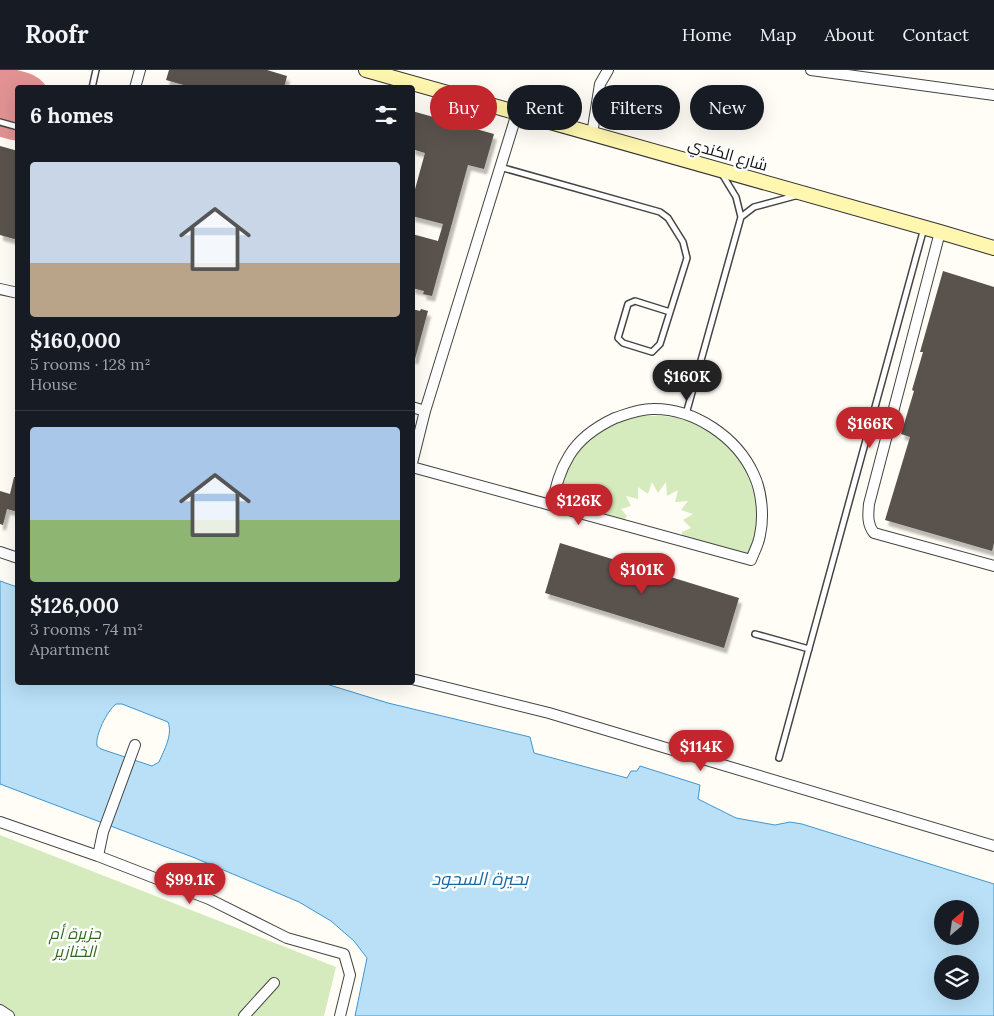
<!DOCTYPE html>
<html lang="en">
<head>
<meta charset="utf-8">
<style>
	:root { --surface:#171b24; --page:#242831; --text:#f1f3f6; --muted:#9ea1a6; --line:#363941; --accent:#c4262e }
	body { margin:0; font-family:Lora,Cairo,serif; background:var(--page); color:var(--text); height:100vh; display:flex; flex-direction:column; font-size:19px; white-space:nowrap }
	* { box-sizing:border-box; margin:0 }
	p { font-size:16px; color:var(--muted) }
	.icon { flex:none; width:28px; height:28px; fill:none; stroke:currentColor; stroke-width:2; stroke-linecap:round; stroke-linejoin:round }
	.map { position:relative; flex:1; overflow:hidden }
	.details { position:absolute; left:15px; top:15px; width:400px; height:600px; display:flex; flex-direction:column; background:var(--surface); border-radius:5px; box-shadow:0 5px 20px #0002 }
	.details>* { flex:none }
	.guide { position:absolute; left:430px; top:15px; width:475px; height:45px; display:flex; gap:10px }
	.needle { width:32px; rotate:29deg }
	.tools { position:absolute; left:934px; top:830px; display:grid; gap:10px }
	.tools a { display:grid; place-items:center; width:45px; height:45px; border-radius:50%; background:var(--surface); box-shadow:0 5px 20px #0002; font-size:25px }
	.price { position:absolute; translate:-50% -42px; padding:0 11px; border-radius:18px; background:var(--accent); color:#fff; font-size:16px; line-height:32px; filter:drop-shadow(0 1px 2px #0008) }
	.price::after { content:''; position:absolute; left:50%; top:30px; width:15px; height:11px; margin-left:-8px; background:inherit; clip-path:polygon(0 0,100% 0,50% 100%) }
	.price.on { background:#222; color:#fff }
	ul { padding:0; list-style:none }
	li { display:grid; align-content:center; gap:10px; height:265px; padding:0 15px }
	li+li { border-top:1px solid var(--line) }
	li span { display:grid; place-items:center; height:155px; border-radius:5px; color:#555 }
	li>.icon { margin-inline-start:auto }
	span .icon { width:90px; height:90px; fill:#fffc; stroke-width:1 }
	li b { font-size:21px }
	h2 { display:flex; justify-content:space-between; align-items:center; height:60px; padding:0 15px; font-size:21px }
	.pill { padding:0 18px; border-radius:22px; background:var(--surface); box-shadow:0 5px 20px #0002; font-size:18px; line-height:45px }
	.pill.on { background:var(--accent); color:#fff }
	header { display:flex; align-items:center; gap:30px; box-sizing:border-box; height:70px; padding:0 25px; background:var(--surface); border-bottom:1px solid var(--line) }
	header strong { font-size:24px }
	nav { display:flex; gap:28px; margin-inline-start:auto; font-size:18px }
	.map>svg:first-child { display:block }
</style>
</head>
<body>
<header>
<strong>Roofr</strong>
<nav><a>Home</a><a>Map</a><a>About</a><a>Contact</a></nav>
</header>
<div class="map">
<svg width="994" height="946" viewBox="0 0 994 946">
	<defs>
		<filter id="shadow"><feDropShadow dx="3" dy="5.5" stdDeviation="1" flood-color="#0004"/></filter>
	</defs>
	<rect width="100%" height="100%" fill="#fffdf5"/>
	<!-- green -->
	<path fill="#d5ebbd" d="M662,346C671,347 680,348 689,351C731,366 763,406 758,452C756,464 752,474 748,485L682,467V462L691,458L683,450L693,444L681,440L688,431L675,432L678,420L667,426L666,412L658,423L652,412L648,424L638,417V429L626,426L631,436L621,439L627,446L624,450L558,431C561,409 571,386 586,369C596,358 621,350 635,347C644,345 653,346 662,346Z
		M0,765L336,897L324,946H0Z"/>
	<!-- water -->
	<path fill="#b9e0f7" stroke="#3f96cf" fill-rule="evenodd" d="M0,511L17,517L18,612L323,613L388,633L530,667L534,683L627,708L631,701H637L640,696L700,715L698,729L736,748L775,755L790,752L802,754L994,814V946H355L367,888L354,871L331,851L299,832L195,788L0,714ZM116,634H122L168,652C173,665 164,680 159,692L152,696L101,679L97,676C95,665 107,641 116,634ZM942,839H970V866H942ZM942,894H970V921H942Z"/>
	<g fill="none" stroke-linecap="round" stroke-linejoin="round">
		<!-- runway -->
		<path stroke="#e29292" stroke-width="69" d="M0,31L18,36"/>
	</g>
	<!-- building -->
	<path fill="#5a524d" filter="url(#shadow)" d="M169,0H267L287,6L284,18H194L166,10Z
		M412,41L494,64L484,99L468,95L432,226L423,224L424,221L412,218V164L438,171L443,154L412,146V130L425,83L412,79Z
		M0,76L18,81V170L0,165Z
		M943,201L994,217V473L992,481L885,450L910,367L901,364L914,321L912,320L923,282H920Z
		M412,239L420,241L421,239L428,241L415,289L412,288Z
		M14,407H18V442L7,439L3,455L0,454V421L10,424Z
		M560,473L739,528L724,578L545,523Z"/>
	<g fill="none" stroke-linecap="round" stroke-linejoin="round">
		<defs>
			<path id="lane" d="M92,18L96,0
				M0,52L18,57
				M500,97L660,142L668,148L683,172L687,188L660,274L652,282L623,273L618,268L628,234L635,231L670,242
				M741,147L754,137L795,126
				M686,344L741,147L736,127L722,104
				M755,564L809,579
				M779,688L924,158"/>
			<path id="street" d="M811,0L994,25
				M135,18L140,0
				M592,64L600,14L608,0
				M940,162L869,434C868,445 867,454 874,463L994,496
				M0,219L18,223
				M412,337L425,341
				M412,393L425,341L517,43
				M412,397L751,490C754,482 759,473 760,465C764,447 762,422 754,405C737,367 694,338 652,339C639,339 627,344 615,348C598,356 579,369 569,386C559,402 556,417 552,435
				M0,482L18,488
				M412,609L549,643L994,776
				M0,752L98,786L209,829L287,868L344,884L350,905L340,946
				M98,786L103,762L135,675
				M0,940L9,946
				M244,946L274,913"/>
			<path id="secondary" d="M366,0L940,162L994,178"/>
		</defs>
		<!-- lane casing -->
		<use href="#lane" stroke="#444" stroke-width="8"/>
		<!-- street casing -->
		<use href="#street" stroke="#444" stroke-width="12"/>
		<!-- secondary casing -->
		<use href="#secondary" stroke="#333" stroke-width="16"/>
		<!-- lane -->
		<use href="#lane" stroke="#fff" stroke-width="5"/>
		<!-- street -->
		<use href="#street" stroke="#fff" stroke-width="10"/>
		<!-- secondary -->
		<use href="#secondary" stroke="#fff6b0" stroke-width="14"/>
	</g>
	<g text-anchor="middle" stroke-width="5" stroke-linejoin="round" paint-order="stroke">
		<!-- street labels -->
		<g font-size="16" fill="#111" stroke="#fff">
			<text transform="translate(728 84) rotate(16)" y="6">شارع الكندي</text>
		</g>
		<!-- park labels -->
		<g font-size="16" font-style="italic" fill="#2f6b1f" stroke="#fff">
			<text x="75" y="869">جزيرة أم<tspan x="75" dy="18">الخنازير</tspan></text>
		</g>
		<!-- water labels -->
		<g font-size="18" font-style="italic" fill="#1768a6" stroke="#fff">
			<text x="480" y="815">بحيرة السجود</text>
		</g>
	</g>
</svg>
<div class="tools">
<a><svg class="needle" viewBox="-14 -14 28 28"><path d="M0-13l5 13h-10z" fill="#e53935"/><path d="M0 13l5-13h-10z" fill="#9ea1a6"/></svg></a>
<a><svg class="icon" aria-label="layers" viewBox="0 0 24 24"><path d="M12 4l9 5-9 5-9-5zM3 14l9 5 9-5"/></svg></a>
</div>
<b class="price on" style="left:687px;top:332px">$160K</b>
<b class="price" style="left:870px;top:379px">$166K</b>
<b class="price" style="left:579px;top:456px">$126K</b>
<b class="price" style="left:642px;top:525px">$101K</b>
<b class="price" style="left:701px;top:702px">$114K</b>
<b class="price" style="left:190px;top:835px">$99.1K</b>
<div class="guide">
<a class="pill on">Buy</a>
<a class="pill">Rent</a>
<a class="pill">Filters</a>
<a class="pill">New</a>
</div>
<section class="details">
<h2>6 homes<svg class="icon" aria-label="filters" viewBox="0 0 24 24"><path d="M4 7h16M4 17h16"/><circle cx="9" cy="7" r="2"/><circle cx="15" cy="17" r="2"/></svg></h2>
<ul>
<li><span style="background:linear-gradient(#c9d6e8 65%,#b9a48a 0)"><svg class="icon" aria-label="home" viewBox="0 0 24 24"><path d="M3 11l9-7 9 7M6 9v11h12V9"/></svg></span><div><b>$160,000</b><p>5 rooms · 128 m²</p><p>House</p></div></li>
<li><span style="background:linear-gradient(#a9c7e8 60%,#8fb573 0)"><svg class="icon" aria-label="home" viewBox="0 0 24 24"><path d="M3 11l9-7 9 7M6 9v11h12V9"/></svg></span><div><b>$126,000</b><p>3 rooms · 74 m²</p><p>Apartment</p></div></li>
</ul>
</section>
</div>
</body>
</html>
